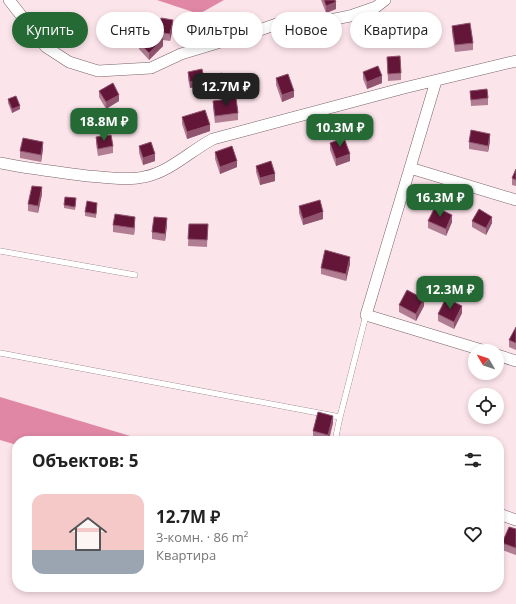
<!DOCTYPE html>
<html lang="ru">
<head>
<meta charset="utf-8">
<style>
	:root { --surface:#fff; --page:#f2f2f2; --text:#222; --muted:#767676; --line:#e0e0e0; --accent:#256934 }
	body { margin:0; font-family:"Open Sans",sans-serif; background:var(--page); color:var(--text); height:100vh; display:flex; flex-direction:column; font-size:15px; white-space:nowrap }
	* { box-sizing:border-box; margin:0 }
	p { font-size:13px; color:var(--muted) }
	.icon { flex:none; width:22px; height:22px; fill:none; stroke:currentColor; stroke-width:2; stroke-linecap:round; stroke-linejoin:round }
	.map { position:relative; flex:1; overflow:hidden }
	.sheet { position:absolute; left:12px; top:436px; width:492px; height:156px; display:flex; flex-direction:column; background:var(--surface); border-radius:16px; box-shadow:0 2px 6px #0003 }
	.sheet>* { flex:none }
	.hud { position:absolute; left:12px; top:12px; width:492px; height:36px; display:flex; gap:8px }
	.needle { width:26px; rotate:309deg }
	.tools { position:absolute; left:468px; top:344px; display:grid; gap:8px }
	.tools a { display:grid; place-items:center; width:36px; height:36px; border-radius:50%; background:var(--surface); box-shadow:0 2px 6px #0003; font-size:20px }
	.price { position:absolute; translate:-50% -34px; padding:0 9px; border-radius:8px; background:var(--accent); color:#fff; font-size:13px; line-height:26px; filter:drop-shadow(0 1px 2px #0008) }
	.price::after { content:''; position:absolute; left:50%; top:24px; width:12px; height:9px; margin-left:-6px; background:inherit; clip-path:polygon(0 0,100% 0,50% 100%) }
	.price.current { background:#222; color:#fff }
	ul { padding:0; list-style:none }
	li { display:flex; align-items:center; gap:12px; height:100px; padding:0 20px }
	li+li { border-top:1px solid var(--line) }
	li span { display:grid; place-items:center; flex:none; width:112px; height:80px; border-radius:12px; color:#555 }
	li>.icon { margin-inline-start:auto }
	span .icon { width:48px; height:48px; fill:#fffc; stroke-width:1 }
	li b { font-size:17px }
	h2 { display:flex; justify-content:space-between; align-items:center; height:48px; padding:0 20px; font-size:17px }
	.pill { padding:0 14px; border-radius:18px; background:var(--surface); box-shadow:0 2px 6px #0003; font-size:14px; line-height:36px }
	.pill.current { background:var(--accent); color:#fff }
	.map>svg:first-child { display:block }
</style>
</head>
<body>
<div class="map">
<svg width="516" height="604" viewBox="0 0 516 604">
	<rect width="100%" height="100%" fill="#fce4eb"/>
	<!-- forest -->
	<path fill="#e087a6" d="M157,0H224L199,14Z
		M0,397L147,441H17V445L0,440Z"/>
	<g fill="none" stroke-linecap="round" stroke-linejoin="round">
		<defs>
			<path id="service" d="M0,251L135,275
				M0,353L340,417
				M335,441L340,417L366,315"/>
			<path id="minor" d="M9,0L46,47L69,62L98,71L151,68L181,54L257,31L285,21H325L350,16L376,7L385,0
				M436,81L366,315L485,351
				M0,163C29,169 59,172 88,176C106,177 126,181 144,177C170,172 190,151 213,139L404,88L516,61
				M410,168L516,200
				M497,355L516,361
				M499,514L516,520"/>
		</defs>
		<!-- service casing -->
		<use href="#service" stroke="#786369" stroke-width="6"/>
		<!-- minor casing -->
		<use href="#minor" stroke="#786369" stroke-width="12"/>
		<!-- service -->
		<use href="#service" stroke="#fff" stroke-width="5.5"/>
		<!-- minor -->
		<use href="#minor" stroke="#fff" stroke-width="11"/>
	</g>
	<!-- wall -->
	<path fill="#b07d92" d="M321,0H335L336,9L326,13Z
		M213,19L224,20L223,33H213Z
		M363,22L388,40L367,45L363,29Z
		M452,26L473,43V50L455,52L452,33Z
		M173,27L170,41L163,40V46L149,60L139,49V42L158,35V32Z
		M387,57L401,73V80L388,81Z
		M188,72L204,85L190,88L188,79Z
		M363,72L382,83L367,89L363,79Z
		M214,76L226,89L218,92L214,79Z
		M276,78L294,97L282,102L276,85Z
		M99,91L119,101L106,109L99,97Z
		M470,91L488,98V105L471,106Z
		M8,99L20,109L12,113L8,103Z
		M213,101L238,113V120L215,123L213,108Z
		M182,117L210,131L187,139L182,124Z
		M96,137L113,146V153L98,156L96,144Z
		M490,141L488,152L469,149V142Z
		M330,143L350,161L336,166L330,150Z
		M139,146L155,161L143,165L139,153Z
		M43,149L41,162L20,158V151Z
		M215,152L237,167L220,174L215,159Z
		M256,166L275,181L260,185L256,172Z
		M516,169V186L512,185V178Z
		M42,194L38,213L28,211V204Z
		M76,202L75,210L64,208V205Z
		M299,206L323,219L303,225L299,213Z
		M97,207L96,218L85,216V212Z
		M428,221L452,222L446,236L428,228Z
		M472,221L492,223L486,235L472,227Z
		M135,224L134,235L113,232V225Z
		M189,224H208L207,247L188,246Z
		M167,225L165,241L152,239V232Z
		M350,264L346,281L321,274V268Z
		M399,305L424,306L416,321L399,312Z
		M462,313L454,329L438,321V314Z
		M516,327V350L509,347V340Z
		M333,423L329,441H325L313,438V431Z
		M516,529V555L502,550V543Z"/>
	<!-- shaded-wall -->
	<path fill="#91546e" d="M336,2V9L326,13V6Z
		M173,20V27L170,41V34Z
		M388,33V40L367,45V38Z
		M163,39V46L149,60V53Z
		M382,76V83L367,89V82Z
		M204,78V85L190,88V82Z
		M226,86V89L218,92V89Z
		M294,91V97L282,102V95Z
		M119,95V101L106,109V102Z
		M20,106V109L12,113V109Z
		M210,125V131L187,139V132Z
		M490,134V141L488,152V146Z
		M43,142V149L41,162V155Z
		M155,154V161L143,165V158Z
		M350,154V161L336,166V159Z
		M237,161V167L220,174V167Z
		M275,174V181L260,185V178Z
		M42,187V194L38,213V206Z
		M323,212V219L303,225V219Z
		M452,215V222L446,236V229Z
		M135,217V224L134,235V228Z
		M492,217V223L486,235V228Z
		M167,218V225L165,241V234Z
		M350,257V264L346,281V274Z
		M424,299V306L416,321V314Z
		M462,306V313L454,329V322Z
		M333,416V423L328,441V435Z"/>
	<!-- building -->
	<path fill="#631638" stroke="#91546e" d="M324,0H335L336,2L326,6Z
		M384,17L388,33L367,38L363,22Z
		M161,18L173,20L170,34L158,32Z
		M213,19L224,20L223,30H213Z
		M470,23L473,43L455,45L452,26Z
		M152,29L163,39L149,53L139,42Z
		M400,56L401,73L388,74L387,57Z
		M378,66L382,76L367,82L363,72Z
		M202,69L204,78L190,82L188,72Z
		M222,73L226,86L218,89L214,76Z
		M288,74L294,91L282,95L276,78Z
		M113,83L119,95L106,102L99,91Z
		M487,89L488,98L471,100L470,91Z
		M16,96L20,106L12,109L8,99Z
		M236,98L238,113L215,116L213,101Z
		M205,110L210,125L187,132L182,117Z
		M471,130L490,134L488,146L469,142Z
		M111,135L113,146L98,149L96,137Z
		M23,138L43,142L41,155L20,151Z
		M344,138L350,154L336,159L330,143Z
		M151,142L155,154L143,158L139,146Z
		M232,146L237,161L220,167L215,152Z
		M271,161L275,174L260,178L256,166Z
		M516,169V180L512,178Z
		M32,186L42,187L38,206L28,204Z
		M65,197L76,198L75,207L64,205Z
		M320,200L323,212L303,219L299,206Z
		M87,201L97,203L96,214L85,212Z
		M435,207L452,215L446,229L428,221Z
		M479,209L492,217L486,228L472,221Z
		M115,214L135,217L134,228L113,225Z
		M154,217L167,218L165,234L152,232Z
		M189,224H208L207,240L188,239Z
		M325,250L350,257L346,274L321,268Z
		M407,290L424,299L416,314L399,305Z
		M446,298L462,306L454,322L438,314Z
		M516,327V343L509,340Z
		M318,412L333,416L328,435L313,431Z
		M509,527L516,529V548L502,543Z"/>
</svg>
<div class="tools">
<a><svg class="needle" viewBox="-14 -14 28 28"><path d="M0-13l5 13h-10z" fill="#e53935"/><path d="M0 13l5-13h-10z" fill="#767676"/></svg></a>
<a><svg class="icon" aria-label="locate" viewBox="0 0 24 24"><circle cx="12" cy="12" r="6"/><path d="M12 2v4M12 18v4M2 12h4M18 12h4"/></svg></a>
</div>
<b class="price current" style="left:226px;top:107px">12.7M ₽</b>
<b class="price" style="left:104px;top:142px">18.8M ₽</b>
<b class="price" style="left:340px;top:148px">10.3M ₽</b>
<b class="price" style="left:440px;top:218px">16.3M ₽</b>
<b class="price" style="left:450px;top:310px">12.3M ₽</b>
<div class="hud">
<a class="pill current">Купить</a>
<a class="pill">Снять</a>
<a class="pill">Фильтры</a>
<a class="pill">Новое</a>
<a class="pill">Квартира</a>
</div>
<section class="sheet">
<h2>Объектов: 5<svg class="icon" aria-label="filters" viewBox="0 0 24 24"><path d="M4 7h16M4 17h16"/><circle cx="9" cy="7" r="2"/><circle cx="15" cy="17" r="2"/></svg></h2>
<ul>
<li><span style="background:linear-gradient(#f6c9c9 70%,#9aa5b1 0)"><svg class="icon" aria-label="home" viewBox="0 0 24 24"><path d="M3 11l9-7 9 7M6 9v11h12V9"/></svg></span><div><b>12.7M ₽</b><p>3-комн. · 86 m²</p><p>Квартира</p></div><svg class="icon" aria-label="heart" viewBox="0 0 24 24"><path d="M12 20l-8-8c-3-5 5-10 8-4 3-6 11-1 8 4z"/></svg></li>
</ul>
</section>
</div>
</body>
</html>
